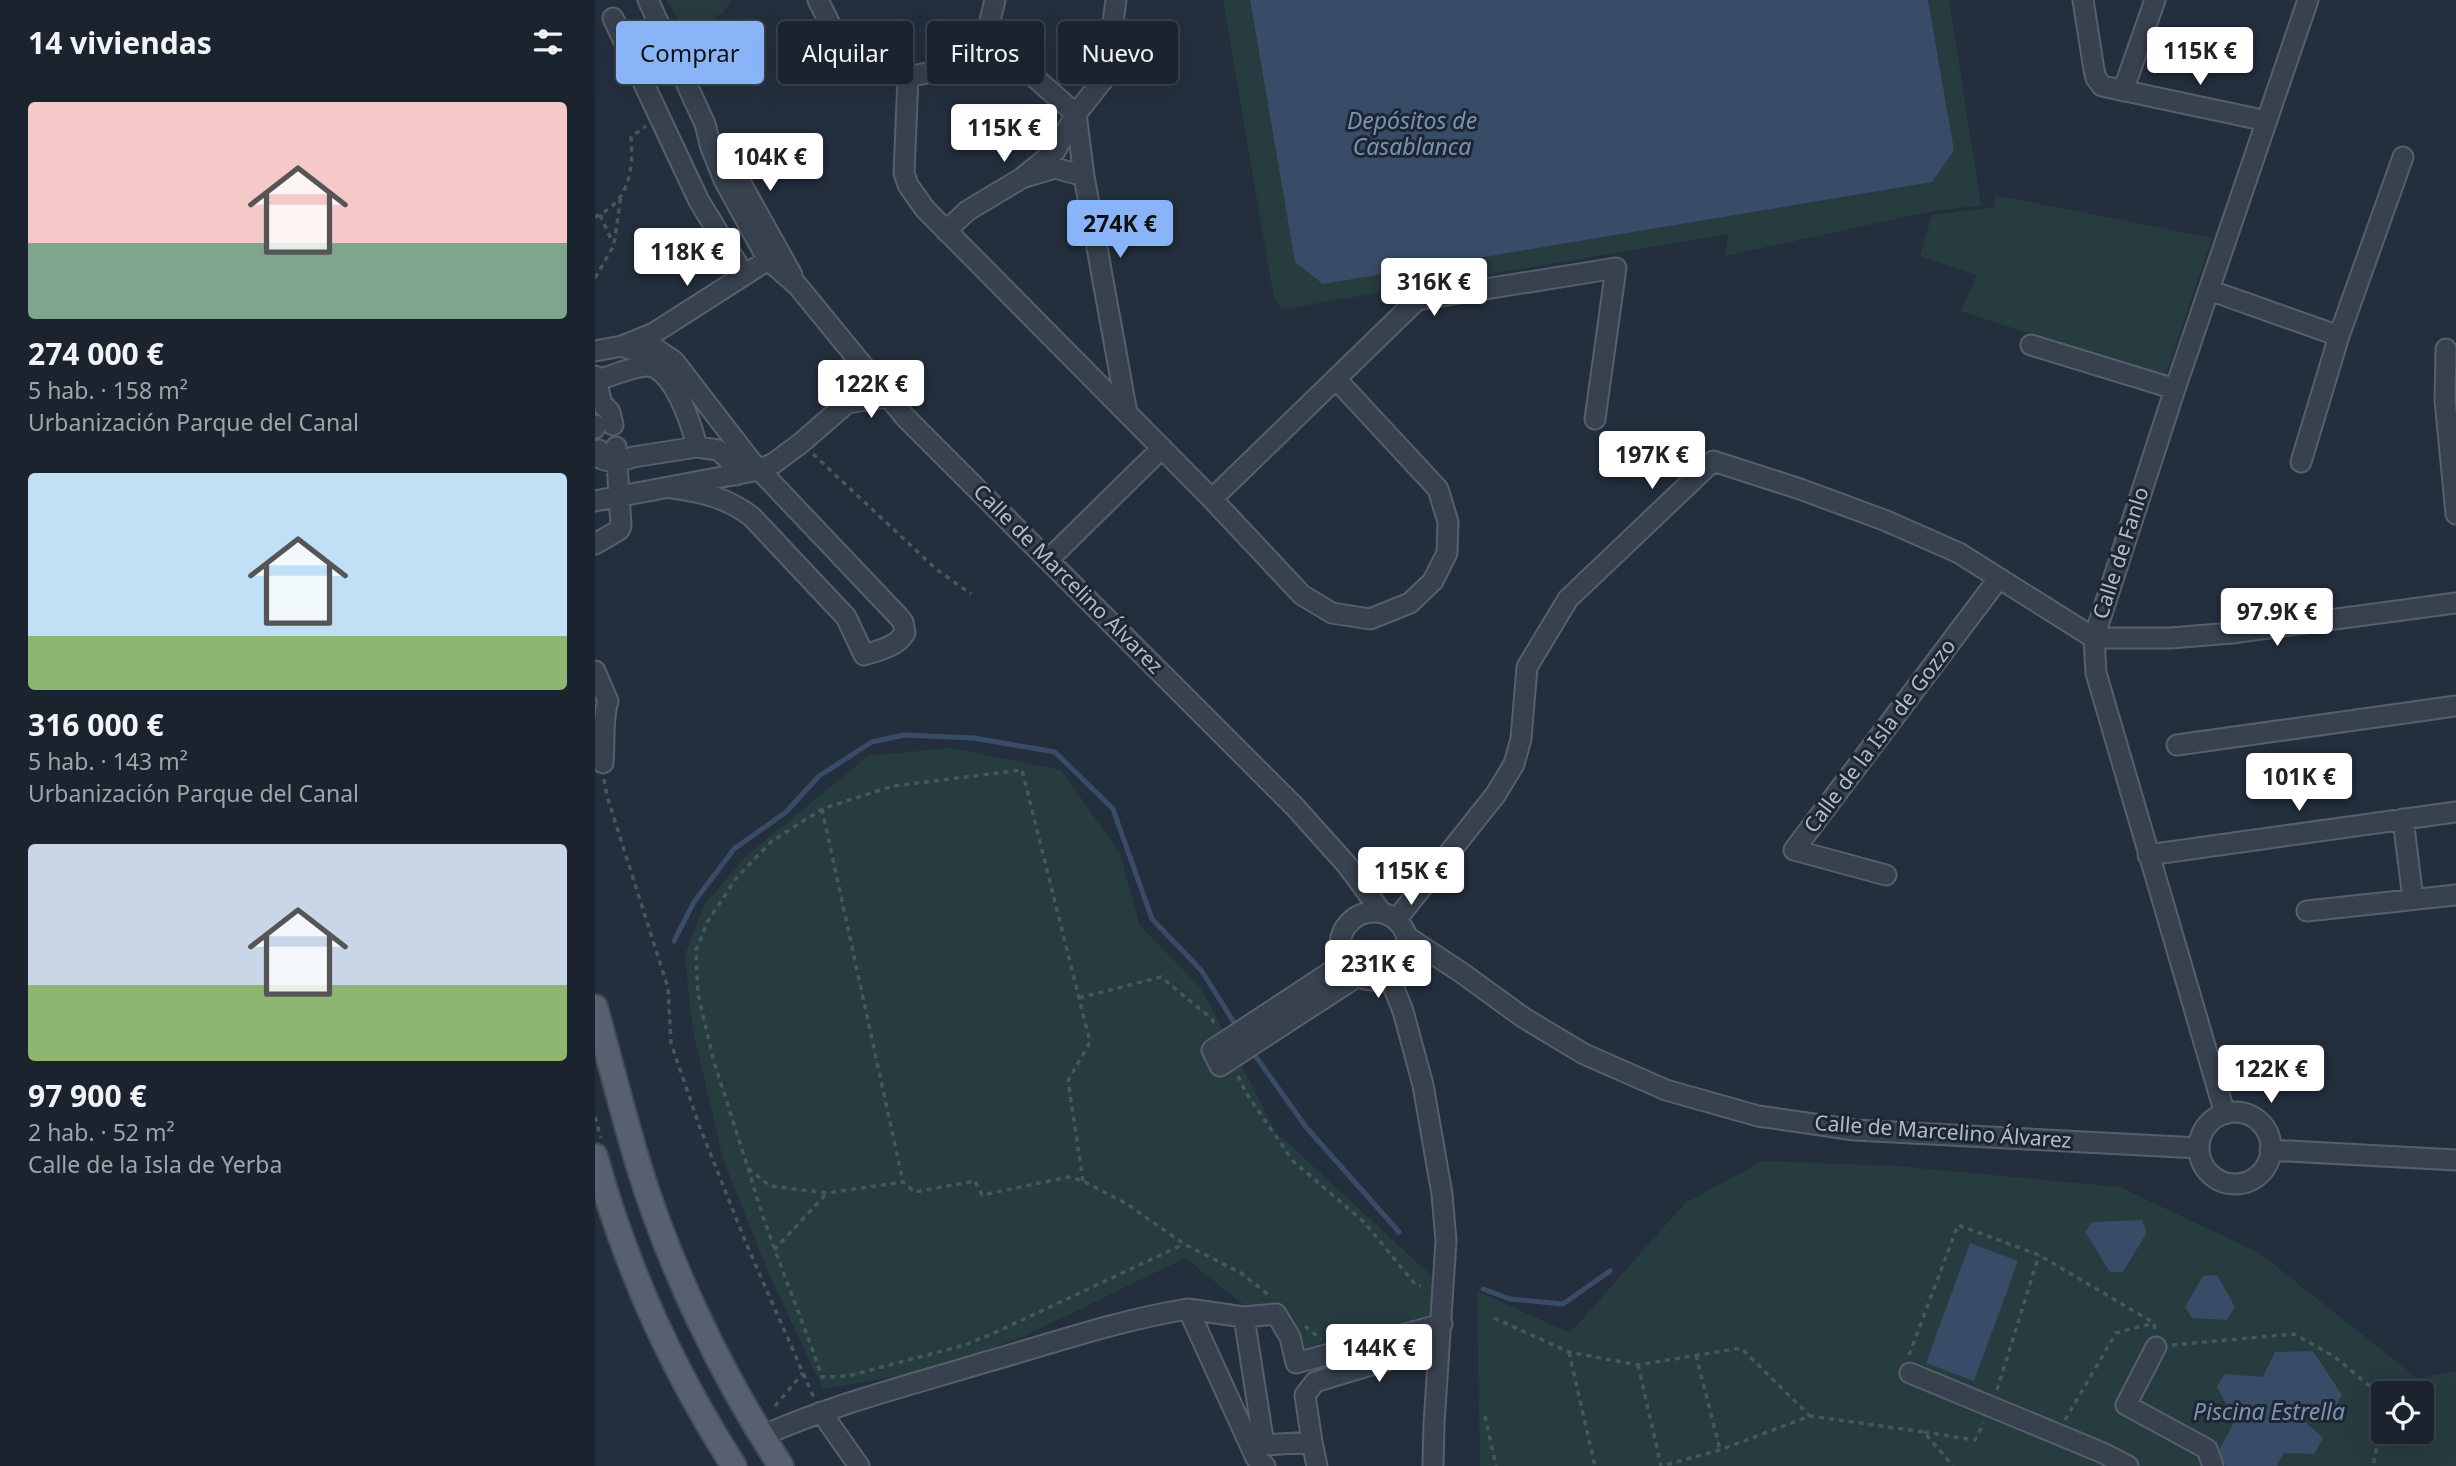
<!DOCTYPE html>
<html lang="es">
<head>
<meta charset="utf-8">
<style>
	:root { --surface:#1b232e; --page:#242b36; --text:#f1f3f6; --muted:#a0a4aa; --line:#39404a; --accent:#8ab4f8 }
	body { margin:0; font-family:"Noto Sans",sans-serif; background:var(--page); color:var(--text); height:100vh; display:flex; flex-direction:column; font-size:26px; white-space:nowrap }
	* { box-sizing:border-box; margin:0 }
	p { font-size:23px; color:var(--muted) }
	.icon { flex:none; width:38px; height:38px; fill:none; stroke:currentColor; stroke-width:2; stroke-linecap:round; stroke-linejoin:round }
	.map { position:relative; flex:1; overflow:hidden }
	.panel { display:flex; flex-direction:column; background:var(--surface); width:595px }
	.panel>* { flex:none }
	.guide { position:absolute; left:21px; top:21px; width:665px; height:63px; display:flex; gap:14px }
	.tools { position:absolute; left:1776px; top:1381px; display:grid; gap:14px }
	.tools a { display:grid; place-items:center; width:63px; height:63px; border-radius:7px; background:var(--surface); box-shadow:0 7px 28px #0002,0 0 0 2px var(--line); font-size:35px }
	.price { position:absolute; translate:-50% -60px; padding:0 16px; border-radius:7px; background:#fff; color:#222; font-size:23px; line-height:46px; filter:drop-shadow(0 2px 4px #0008) }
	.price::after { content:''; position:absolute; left:50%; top:42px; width:21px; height:16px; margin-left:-10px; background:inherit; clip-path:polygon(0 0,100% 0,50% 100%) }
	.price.active { background:var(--accent); color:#111 }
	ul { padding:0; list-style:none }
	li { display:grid; align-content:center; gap:14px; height:371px; padding:0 28px }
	li span { display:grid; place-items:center; height:217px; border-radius:7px; color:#555 }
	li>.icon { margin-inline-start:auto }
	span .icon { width:126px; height:126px; fill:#fffc; stroke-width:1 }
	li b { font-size:30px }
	h2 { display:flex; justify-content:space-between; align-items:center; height:84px; padding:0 28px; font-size:30px }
	.tag { padding:0 24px; border-radius:7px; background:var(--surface); box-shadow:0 7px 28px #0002,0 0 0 2px var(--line); font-size:24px; line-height:63px }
	.tag.active { background:var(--accent); color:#111 }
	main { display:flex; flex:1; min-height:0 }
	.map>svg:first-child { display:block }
</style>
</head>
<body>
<main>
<section class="panel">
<h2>14 viviendas<svg class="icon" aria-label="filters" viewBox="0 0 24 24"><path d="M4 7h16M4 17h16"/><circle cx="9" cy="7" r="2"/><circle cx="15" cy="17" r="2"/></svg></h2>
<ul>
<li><span style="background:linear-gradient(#f6c9c9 65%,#7fa58c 0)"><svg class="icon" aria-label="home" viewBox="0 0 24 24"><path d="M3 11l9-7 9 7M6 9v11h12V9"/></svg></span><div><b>274 000 €</b><p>5 hab. · 158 m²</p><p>Urbanización Parque del Canal</p></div></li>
<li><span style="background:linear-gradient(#bfe0f5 75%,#8fb573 0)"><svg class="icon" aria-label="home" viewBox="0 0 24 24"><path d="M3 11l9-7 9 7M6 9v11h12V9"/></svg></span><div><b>316 000 €</b><p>5 hab. · 143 m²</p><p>Urbanización Parque del Canal</p></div></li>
<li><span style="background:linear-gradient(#c9d6e8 65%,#8fb573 0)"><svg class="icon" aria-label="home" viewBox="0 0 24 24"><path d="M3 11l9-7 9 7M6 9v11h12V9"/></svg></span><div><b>97 900 €</b><p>2 hab. · 52 m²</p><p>Calle de la Isla de Yerba</p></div></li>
</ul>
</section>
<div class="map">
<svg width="1861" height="1466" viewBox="0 0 1861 1466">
	<rect width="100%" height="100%" fill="#242f3e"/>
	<!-- green -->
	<path fill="#263c3f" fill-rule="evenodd" d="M71,0H137L129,12L93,32Z
		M628,0H655L700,261L1359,150L1333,0H1354L1386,205L1328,213L1130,256L1133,234L688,309L679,299Z
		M1400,195L1617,238L1570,378L1366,311L1382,275L1325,256L1337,215L1400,207Z
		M356,748L466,770L525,853L545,926L606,988L681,1132L857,1295L853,1321L716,1358L590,1258L432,1335L341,1369L228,1389L173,1272L128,1159L97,1026L90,955L109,905L150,857L273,756Z
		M1168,1161L1302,1166L1525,1187L1664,1253L1822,1378L1861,1371V1466H885L882,1291L975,1333L1090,1203ZM1788,1393H1827V1432H1788Z"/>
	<!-- water -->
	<path fill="#394c67" d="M655,0H1333L1359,150L1337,182L728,284L700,262Z
		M1547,1220L1552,1232L1528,1272H1515L1490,1232L1497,1222Z
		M1375,1243L1423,1261L1379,1381L1331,1363Z
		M1622,1275L1640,1307L1632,1320L1597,1318L1590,1307L1608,1276Z
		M1718,1351L1747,1395L1739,1410L1711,1407L1707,1419L1728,1438L1719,1454L1689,1453L1682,1464L1683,1466H1631L1623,1452L1640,1420L1622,1387L1629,1374L1668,1377L1680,1352Z"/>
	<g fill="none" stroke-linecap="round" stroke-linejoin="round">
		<!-- stream -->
		<path stroke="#394c67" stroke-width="5" d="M79,941L99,902L139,849L191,812L224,776L277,742L309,735L379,738L460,752L518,809L557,919L606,970L642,1027
			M659,1054L711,1127L804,1232
			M888,1289L915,1299L968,1304L1015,1271"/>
		<defs>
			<path id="minor" d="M53,0L110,124L116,148L129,180L173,260L202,285L310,417L700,807L752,865L787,913
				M223,0L241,36L272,66L313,77L356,68L384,46L391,37L400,0
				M1488,0L1499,70L1501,78L1507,86L1672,121
				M18,18L104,201L145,268
				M391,37L404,46L481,114L489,176L532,413
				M313,77L309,173L313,185L330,209L617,499L707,595L737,613L775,619L815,603L838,581L852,553L853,522L843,489L741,379
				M1528,91L1560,0
				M128,151L197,275
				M427,178L460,151L481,114L511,76L521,0
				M351,231L372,211L427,178L460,168L489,176
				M1614,290L1744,336
				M1436,345L1580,389
				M27,346L34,349H61L79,361L156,461L303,616L308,622L310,633C301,647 285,650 269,655L251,617L157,517C133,498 107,492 77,488
				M1851,349L1850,400L1861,514
				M0,351L27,346L59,333L173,260
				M0,376L7,404L15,412L18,425
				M2,380C18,376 35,367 51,366C78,365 97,426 102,447
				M252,403L292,397
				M0,425V428
				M4,450L7,459L21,463L38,457L102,447L123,450L133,459L141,475
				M1706,462L1744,336L1808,157
				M617,499L822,300L1021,268L1000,419
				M0,501L164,470L179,463L206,443L252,403L270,369
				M0,544L24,530L26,526L21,447
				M453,560L567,448
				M0,671L13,701C7,720 10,742 8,763
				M1582,745L1861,706
				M1808,819L1818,899
				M1553,855L1861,812
				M1291,875L1199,850L1404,578
				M1712,911L1861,895
				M745 946a34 34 0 1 1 68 0a34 34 0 1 1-68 0Z
				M801,920L901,794L919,764L926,739L932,667L973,599L1118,461L1205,489L1289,520L1364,553L1499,638H1575L1637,633L1861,603
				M811,936L867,973L929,1018L989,1054L1071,1090L1163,1116L1260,1130L1604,1148
				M749,963L617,1050L625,1066L763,976
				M794,976L808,1011L828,1085L847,1194L851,1241L839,1424L838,1466
				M1604 1148a36 36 0 1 1 72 0a36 36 0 1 1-72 0Z
				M1630,1114L1501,673L1499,638L1580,389L1713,0
				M1675,1150L1861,1160
				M593,1309L649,1317
				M1561,1347L1531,1405L1612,1449L1618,1466
				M843,1351L819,1352L720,1382L710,1395L717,1442L669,1445L649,1317L681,1314L695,1337L701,1363L847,1324
				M1315,1373L1508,1453L1533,1466
				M226,1412L264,1466
				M167,1436C239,1404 315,1385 391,1362C458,1343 524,1320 593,1309L661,1458L670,1466
				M717,1442L722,1466"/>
			<path id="major" d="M0,1007C15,1061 28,1114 44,1167C76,1270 127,1376 186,1466
				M0,1156C30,1265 78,1371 139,1466"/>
		</defs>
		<!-- minor casing -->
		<use href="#minor" stroke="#565f6c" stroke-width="23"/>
		<!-- major casing -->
		<use href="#major" stroke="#414a57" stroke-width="28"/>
		<!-- path -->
		<path stroke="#44595c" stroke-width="3.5" stroke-dasharray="5 5" stroke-linecap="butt" d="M5,215L18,243
			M0,217C34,202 39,170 36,137L51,126
			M0,278L19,245L26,195
			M218,454L341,569L376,594
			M9,779L12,796L73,988L76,1043L104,1125L151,1243L219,1398
			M227,809L308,1182
			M484,998L566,977L617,1019L621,1028
			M643,1076L651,1093L698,1161L769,1222L820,1284L826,1286
			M0,1117L6,1138
			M153,1168C173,1239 203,1307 227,1377L253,1376L370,1345L408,1329L589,1244
			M488,1181L473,1081L495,1042L427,770L298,786L227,809L177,841L142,877L113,921L101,950L103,994L119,1062L153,1168L175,1186L232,1193L308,1182L320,1192L380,1181L387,1195L474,1177L488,1181L532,1204L589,1244L646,1273L675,1296
			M179,1250L232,1193
			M899,1318L974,1352L1043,1365L1146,1348L1215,1416
			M710,1326L726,1339
			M1577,1345L1699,1334L1740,1357L1777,1388L1787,1420L1778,1466
			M974,1352L1000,1466
			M1101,1355L1125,1450
			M1314,1355L1363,1225L1444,1255L1559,1323L1560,1331
			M1043,1365L1066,1466L1125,1450L1215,1416L1329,1432L1358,1466
			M1402,1390L1444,1255
			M180,1406L208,1373
			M890,1416L901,1466
			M1470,1420L1521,1333L1559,1323
			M1329,1432L1380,1440L1389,1423"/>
		<!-- minor -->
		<use href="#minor" stroke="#38414e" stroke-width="19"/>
		<!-- major -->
		<use href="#major" stroke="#56606e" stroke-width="24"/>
	</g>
	<g text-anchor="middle" stroke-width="6" stroke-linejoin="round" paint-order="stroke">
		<!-- street labels -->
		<g font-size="21" fill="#b4bcc9" stroke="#1d2633">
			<text transform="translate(1526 553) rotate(-72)" y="7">Calle de Fanlo</text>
			<text transform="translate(473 579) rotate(45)" y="7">Calle de Marcelino Álvarez</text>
			<text transform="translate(1285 736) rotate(-53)" y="7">Calle de la Isla de Gozzo</text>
			<text transform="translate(1348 1132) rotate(4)" y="7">Calle de Marcelino Álvarez</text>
		</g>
		<!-- water labels -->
		<g font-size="23" font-style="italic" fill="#7c92b1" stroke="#1d2633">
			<text x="817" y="129">Depósitos de<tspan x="817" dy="26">Casablanca</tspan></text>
			<text x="1674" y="1420">Piscina Estrella</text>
		</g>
	</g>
</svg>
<div class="tools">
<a><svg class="icon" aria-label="locate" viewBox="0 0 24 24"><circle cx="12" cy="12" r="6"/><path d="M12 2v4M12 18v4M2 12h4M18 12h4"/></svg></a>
</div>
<b class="price" style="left:1605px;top:87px">115K €</b>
<b class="price" style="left:409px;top:164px">115K €</b>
<b class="price" style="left:175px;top:193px">104K €</b>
<b class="price active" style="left:525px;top:260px">274K €</b>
<b class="price" style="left:92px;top:288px">118K €</b>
<b class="price" style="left:839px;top:318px">316K €</b>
<b class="price" style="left:276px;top:420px">122K €</b>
<b class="price" style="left:1057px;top:491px">197K €</b>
<b class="price" style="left:1682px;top:648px">97.9K €</b>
<b class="price" style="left:1704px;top:813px">101K €</b>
<b class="price" style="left:816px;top:907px">115K €</b>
<b class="price" style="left:783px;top:1000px">231K €</b>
<b class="price" style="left:1676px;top:1105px">122K €</b>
<b class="price" style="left:784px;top:1384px">144K €</b>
<div class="guide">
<a class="tag active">Comprar</a>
<a class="tag">Alquilar</a>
<a class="tag">Filtros</a>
<a class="tag">Nuevo</a>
</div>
</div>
</main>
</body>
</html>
